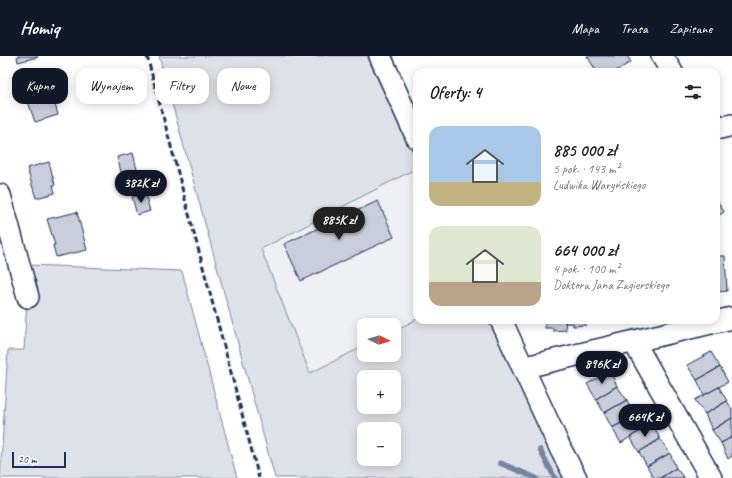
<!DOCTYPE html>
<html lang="pl">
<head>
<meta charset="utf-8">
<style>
	:root { --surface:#fff; --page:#f2f2f2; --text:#202124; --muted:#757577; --accent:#111827 }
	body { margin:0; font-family:Caveat,sans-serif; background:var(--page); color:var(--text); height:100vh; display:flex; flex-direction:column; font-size:15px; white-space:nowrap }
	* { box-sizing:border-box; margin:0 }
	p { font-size:13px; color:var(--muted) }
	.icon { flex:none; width:22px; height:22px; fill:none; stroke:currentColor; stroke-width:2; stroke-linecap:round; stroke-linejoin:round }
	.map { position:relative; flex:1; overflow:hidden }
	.details { position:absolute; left:413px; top:12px; width:307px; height:256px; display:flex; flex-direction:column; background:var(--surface); border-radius:12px; box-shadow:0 2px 10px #0003 }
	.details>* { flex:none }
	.guide { position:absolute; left:12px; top:12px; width:341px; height:36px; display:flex; gap:8px }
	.needle { width:26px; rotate:95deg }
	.buttons { position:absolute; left:357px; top:262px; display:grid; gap:8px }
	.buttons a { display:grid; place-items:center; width:44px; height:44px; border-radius:8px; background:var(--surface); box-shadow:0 2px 10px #0003; font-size:20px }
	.scale { position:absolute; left:12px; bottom:10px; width:54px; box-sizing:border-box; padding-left:4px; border:2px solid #1b2f5e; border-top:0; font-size:11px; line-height:14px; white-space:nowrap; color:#1b2f5e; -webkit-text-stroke:3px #fff; paint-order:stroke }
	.price { position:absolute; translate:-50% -34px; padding:0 9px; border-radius:14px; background:var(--accent); color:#fff; font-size:13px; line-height:26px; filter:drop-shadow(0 1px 2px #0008) }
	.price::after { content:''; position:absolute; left:50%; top:24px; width:12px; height:9px; margin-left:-6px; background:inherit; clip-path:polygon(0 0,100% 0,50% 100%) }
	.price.on { background:#222; color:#fff }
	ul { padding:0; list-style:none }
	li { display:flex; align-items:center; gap:12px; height:100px; padding:0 16px }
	li span { display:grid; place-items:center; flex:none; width:112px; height:80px; border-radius:12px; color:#555 }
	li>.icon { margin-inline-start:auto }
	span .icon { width:48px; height:48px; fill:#fffc; stroke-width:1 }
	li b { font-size:17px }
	h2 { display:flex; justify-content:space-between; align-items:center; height:48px; padding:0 16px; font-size:17px }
	.chip { padding:0 14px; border-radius:12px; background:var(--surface); box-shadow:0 2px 10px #0003; font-size:14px; line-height:36px }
	.chip.on { background:var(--accent); color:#fff }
	header { display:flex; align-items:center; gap:24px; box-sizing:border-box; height:56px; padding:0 20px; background:var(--accent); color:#fff }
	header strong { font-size:19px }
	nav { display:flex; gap:22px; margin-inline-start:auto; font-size:14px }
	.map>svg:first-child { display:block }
</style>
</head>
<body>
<header>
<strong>Homiq</strong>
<nav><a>Mapa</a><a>Trasa</a><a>Zapisane</a></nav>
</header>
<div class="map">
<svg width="732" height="422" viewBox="0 0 732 422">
	<rect width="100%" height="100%" fill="#fff"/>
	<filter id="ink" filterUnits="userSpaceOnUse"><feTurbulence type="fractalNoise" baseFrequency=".025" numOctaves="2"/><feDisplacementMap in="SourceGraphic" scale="8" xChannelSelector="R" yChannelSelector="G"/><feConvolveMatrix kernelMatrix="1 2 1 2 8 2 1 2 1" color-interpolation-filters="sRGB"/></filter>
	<g filter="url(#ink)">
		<!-- built -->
		<path fill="#eff0f4" d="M417,112V263L394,275V269H364V290L310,317L261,193Z"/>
		<!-- green -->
		<path fill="#dee1e7" stroke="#7c88a2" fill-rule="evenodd" d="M159,0H367L417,105V112L261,193L310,317L364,290V299H394V275L417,263L489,264L568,422H275ZM364,321H394V351H364ZM364,373H394V403H364Z
			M29,209L182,215L237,422H0L8,294H24Z"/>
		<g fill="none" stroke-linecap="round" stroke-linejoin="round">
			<!-- stream -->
			<path stroke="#77839f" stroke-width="5.5" d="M540,394L555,422
				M500,407L536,422"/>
		</g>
		<!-- building -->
		<path fill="#caceda" stroke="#1b2f5e" d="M17,0H37L38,1L18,6Z
			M587,0H627L631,6L614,16H597Z
			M50,27L53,38L57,40L58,45L55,48L58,59L35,66L27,43H30L27,34Z
			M133,97L138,118L123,123L117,101Z
			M49,106L55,129H53L55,137L36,142L27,112Z
			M145,137L150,155L137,159L132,141Z
			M716,142L724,156L716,161Z
			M378,145L394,181L301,225L284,188Z
			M77,156L87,194L56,201L53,189H55L47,163Z
			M716,200H725L727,235L716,236Z
			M545,264H565L566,274L553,275V272H545Z
			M565,264H586V269L573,270V267H565Z
			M711,296L720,311L697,324L687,309Z
			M720,311L728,326L704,339L697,324Z
			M610,315L617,330L596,343L587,328Z
			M617,330L627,344L604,357L596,343Z
			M719,331L727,345L705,358L695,344Z
			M627,344L634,360L612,372L604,357Z
			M727,345L732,353V362L712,374L705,358Z
			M634,360L643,373L621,387L612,372Z
			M732,362V381L721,387L712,374Z
			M653,368L660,383L639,396L630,381Z
			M732,381V400L728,403L721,387Z
			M660,383L670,397L647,410L639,396Z
			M670,397L676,412L660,422H654L647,410Z
			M676,412L684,422H660Z"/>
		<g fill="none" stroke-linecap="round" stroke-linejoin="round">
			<defs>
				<path id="minor" d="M380,0L417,82
					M662,0L672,16
					M716,68L720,72L732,69
					M0,139L28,241
					M501,264L561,394L576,422
					M634,286L711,422
					M524,314L530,310L732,262"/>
			</defs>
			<!-- minor casing -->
			<use href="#minor" stroke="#1b2f5e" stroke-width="24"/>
			<!-- minor -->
			<use href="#minor" stroke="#fff" stroke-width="21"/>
			<!-- rail -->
			<path stroke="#1b2f5e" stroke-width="3" stroke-dasharray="6 3" stroke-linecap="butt" d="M147,0L259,422"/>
		</g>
	</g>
</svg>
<div class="buttons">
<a><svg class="needle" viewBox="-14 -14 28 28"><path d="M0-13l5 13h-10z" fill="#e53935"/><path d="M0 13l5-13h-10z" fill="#757577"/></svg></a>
<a>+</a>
<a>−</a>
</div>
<div class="scale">20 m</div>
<b class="price" style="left:141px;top:148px">382K zł</b>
<b class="price on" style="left:339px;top:185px">885K zł</b>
<b class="price" style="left:602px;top:329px">896K zł</b>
<b class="price" style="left:645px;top:382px">664K zł</b>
<div class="guide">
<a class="chip on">Kupno</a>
<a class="chip">Wynajem</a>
<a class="chip">Filtry</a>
<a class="chip">Nowe</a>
</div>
<section class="details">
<h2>Oferty: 4<svg class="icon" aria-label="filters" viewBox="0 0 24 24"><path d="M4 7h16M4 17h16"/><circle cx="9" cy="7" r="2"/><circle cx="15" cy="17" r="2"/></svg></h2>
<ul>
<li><span style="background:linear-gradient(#a9c7e8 70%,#c2b280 0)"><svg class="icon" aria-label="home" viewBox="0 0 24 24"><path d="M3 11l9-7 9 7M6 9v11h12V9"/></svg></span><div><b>885 000 zł</b><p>5 pok. · 143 m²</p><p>Ludwika Waryńskiego</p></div></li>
<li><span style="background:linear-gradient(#dfe7d0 70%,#b9a48a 0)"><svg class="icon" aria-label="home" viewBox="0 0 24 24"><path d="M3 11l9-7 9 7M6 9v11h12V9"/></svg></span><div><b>664 000 zł</b><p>4 pok. · 100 m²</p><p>Doktora Jana Zagierskiego</p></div></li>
</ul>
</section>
</div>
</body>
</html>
